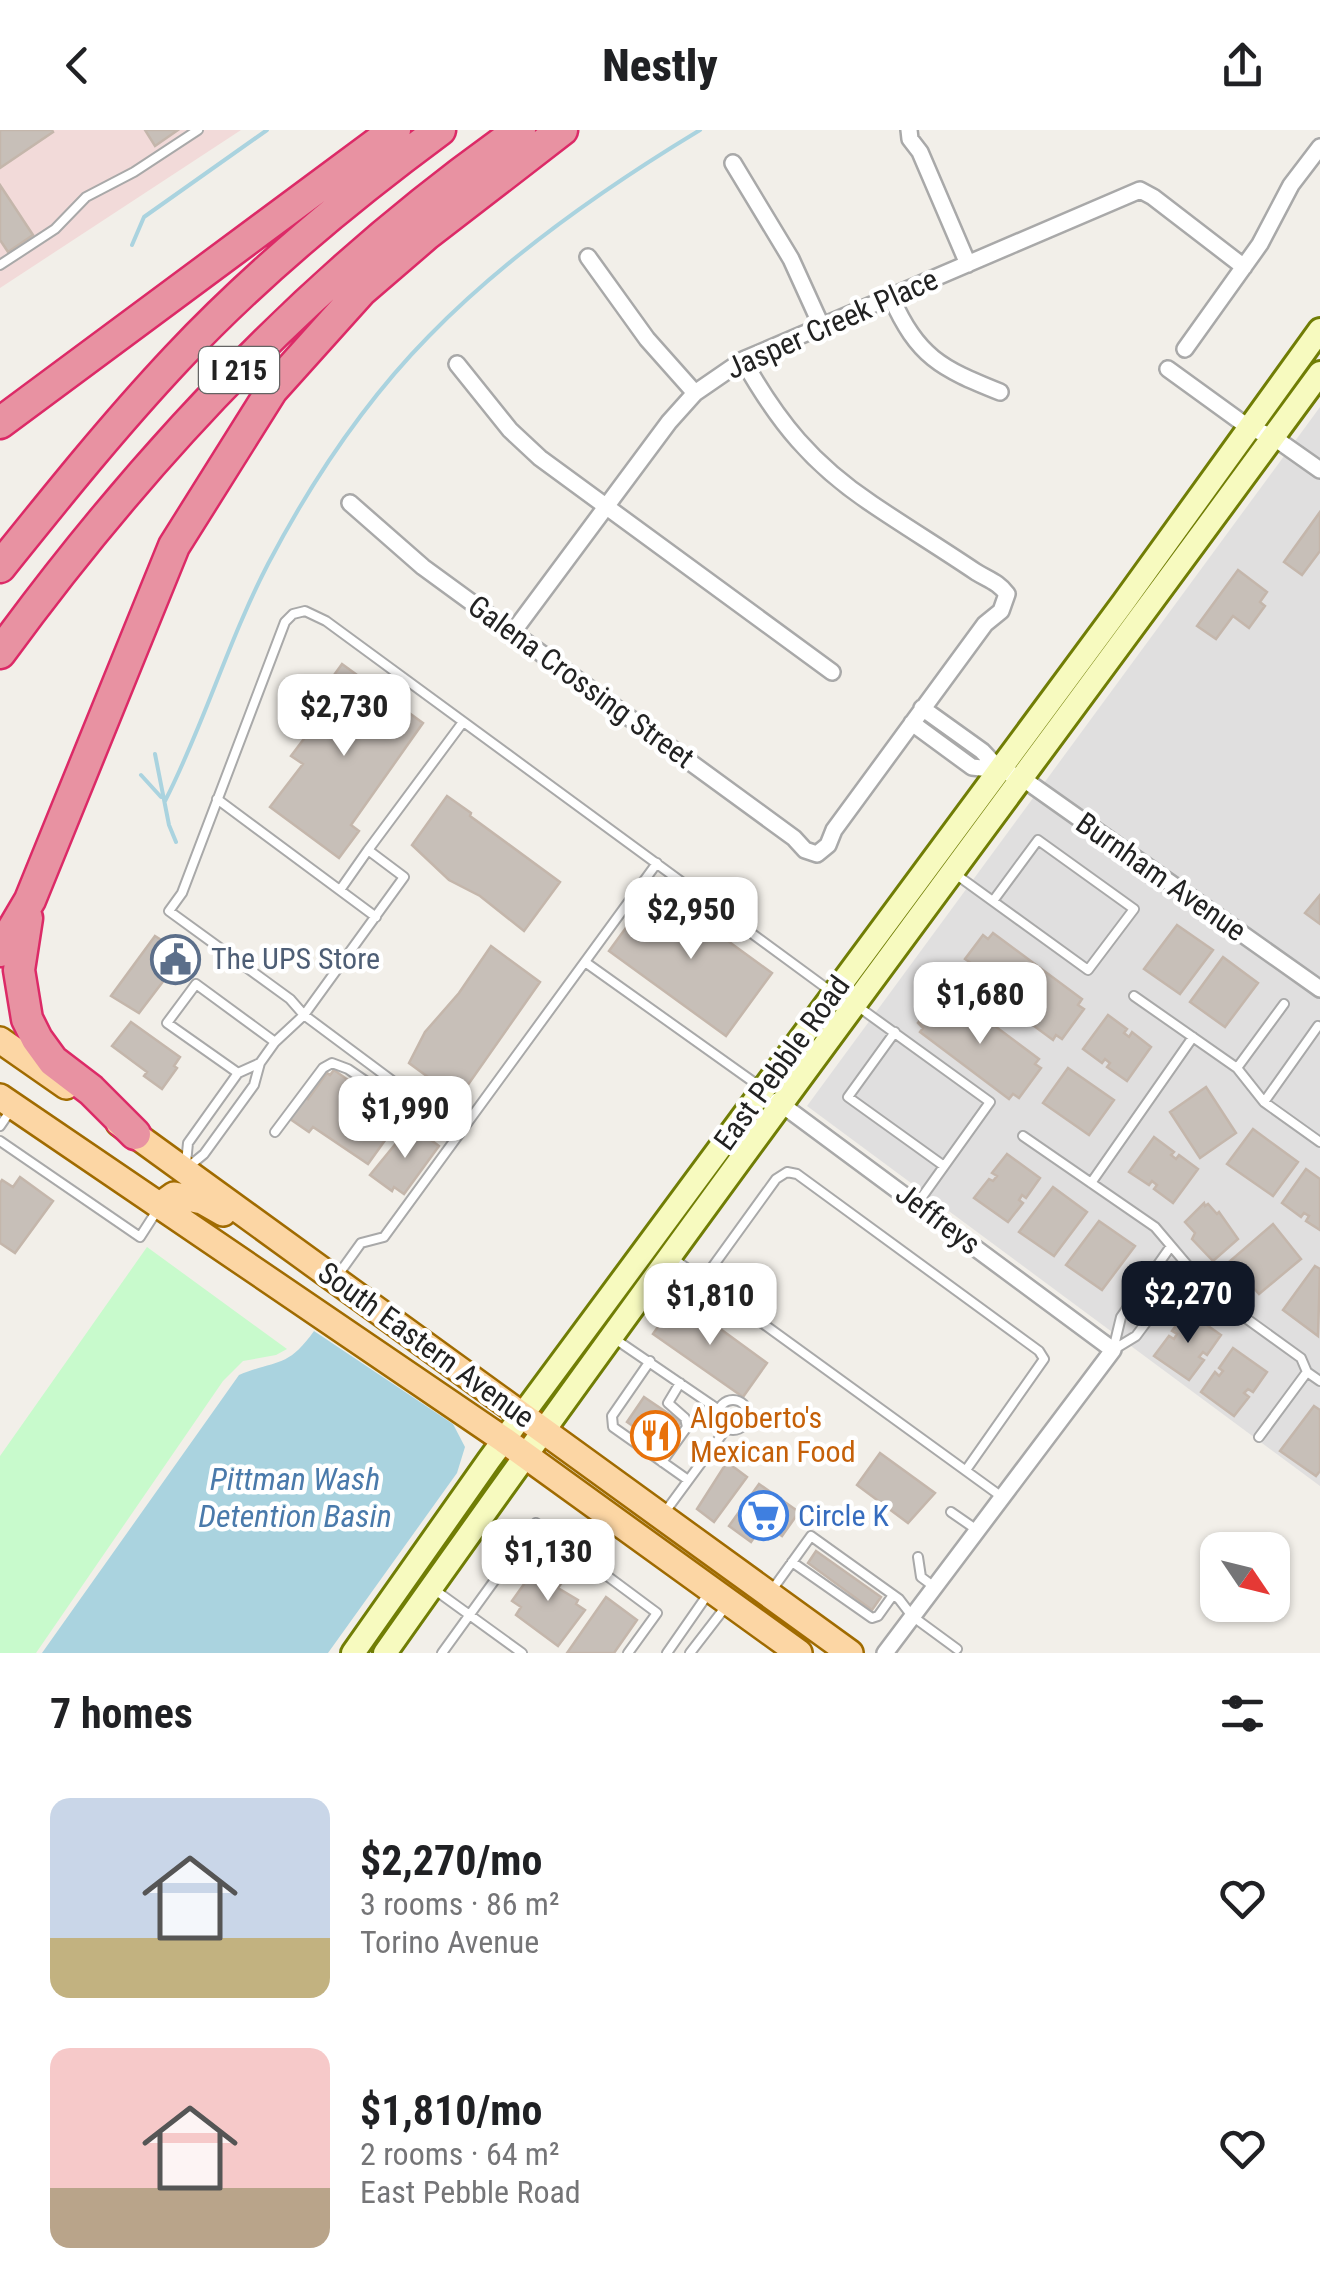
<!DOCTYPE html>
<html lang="en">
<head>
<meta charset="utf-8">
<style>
	:root { --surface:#fff; --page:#f2f2f2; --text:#202124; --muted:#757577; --accent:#111827 }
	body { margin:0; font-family:"Roboto Condensed",sans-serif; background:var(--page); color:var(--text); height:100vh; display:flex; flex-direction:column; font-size:38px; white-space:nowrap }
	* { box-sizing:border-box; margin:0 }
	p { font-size:32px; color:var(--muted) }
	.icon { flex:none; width:55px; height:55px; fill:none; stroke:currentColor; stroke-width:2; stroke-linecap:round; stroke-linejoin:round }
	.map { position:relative; height:1523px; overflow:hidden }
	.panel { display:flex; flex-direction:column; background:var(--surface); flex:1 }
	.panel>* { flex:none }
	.needle { width:65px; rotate:125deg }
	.buttons { position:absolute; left:1200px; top:1402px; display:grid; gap:20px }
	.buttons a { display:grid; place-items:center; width:90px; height:90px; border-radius:20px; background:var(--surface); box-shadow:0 2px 8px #0004; font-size:50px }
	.price { position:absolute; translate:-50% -85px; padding:0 22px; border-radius:20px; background:#fff; color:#222; font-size:32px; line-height:65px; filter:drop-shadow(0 2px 5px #0008) }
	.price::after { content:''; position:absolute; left:50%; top:60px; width:30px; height:22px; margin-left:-15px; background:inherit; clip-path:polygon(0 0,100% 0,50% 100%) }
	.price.current { background:var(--accent); color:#fff }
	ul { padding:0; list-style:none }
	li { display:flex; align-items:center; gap:30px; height:250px; padding:0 50px }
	li span { display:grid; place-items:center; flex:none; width:280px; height:200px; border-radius:20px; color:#555 }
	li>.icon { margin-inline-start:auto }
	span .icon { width:120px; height:120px; fill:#fffc; stroke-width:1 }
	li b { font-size:42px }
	h2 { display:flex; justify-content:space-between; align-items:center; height:120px; padding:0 50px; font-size:42px }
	header { display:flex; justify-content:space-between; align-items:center; height:130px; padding:0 50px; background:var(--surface); font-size:45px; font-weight:800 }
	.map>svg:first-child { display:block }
</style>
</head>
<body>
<header><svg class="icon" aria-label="back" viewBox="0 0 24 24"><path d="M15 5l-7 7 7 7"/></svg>Nestly<svg class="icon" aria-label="share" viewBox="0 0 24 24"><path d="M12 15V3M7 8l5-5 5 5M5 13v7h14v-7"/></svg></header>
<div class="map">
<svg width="1320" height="1523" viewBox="0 0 1320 1523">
	<rect width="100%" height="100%" fill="#f2efe9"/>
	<!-- residential -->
	<path fill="#e0dfdf" d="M1320,277V1356L807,976Z"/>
	<!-- commercial -->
	<path fill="#f2dad9" d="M0,0H241L0,158Z"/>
	<!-- park -->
	<path fill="#c8facc" d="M147,1117L287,1219L276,1225L243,1231L223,1251L36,1523H0V1326Z"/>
	<!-- water -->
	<path fill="#aad3df" d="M314,1201L453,1294L465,1317L457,1343L328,1523H42L239,1245C277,1229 287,1239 314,1201Z"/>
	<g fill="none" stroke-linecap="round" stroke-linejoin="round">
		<!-- stream -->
		<path stroke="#aad3df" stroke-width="4" d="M132,115L144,87L267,0
			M155,624L169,695L176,712
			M141,645L161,667
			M165,671C204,595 228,511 268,434C310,354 365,271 429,206C508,125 604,58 700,0"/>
	</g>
	<!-- building -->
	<path fill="#c7bfb8" stroke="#c4b6ab" stroke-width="2.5" d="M0,0H52L53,2L0,38Z
		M145,0H178L155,16Z
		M0,55L33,105L8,122L0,110Z
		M1320,382V421L1302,445L1284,432Z
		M1238,440L1267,462L1260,472L1265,476L1249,498L1233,486L1216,509L1197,496Z
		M342,534L423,593L351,695L359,701L339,728L270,677L303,634L291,626L322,585L311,577Z
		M447,666L471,683L470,686L560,752L524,801L480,766L449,750L412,715Z
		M655,758L772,843L726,906L609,821Z
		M1320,765V794L1305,783Z
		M1177,795L1213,820L1180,864L1144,839Z
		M993,803L1082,869L1078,875L1084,879L1062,909L1056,905L1053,910L969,848L973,844L967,839L971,833L965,829L983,805L988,809Z
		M155,806L192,829L179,847L171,841L139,883L111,866Z
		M491,816L540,852L458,969L409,933L425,902L459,863Z
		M1223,827L1258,853L1225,897L1190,872Z
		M956,867L1039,929L1035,934L1041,938L1019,968L1013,964L1009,969L920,902L923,898L918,893L935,870L941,874L945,868L951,873Z
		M1108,885L1127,899L1124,903L1129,907L1132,902L1151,917L1127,951L1107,937L1110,933L1105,929L1102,933L1083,919Z
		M131,892L180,927L174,936L177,938L162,959L144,946L147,942L112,916Z
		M1068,938L1114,970L1089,1005L1043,973Z
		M334,940L401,988L368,1034L313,997L309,1002L290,989L306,967L308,969L327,943L330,945Z
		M1206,957L1236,1003L1200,1028L1170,982Z
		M411,995L439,1016L404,1064L394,1057L392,1061L370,1045Z
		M1253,999L1298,1032L1273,1066L1227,1034Z
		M1154,1007L1174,1022L1171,1025L1176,1029L1179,1025L1198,1039L1173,1073L1154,1059L1157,1055L1152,1051L1149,1055L1129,1042Z
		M1007,1024L1040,1048L1026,1068L1022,1065L1019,1070L1023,1073L1008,1092L974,1068L989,1049L993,1051L997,1046L992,1043Z
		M1306,1039L1320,1049V1100L1306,1091L1309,1086L1304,1083L1301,1087L1282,1073Z
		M20,1047L53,1071L15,1123L0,1113V1053L2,1050L13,1057Z
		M1053,1057L1087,1082L1054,1126L1019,1102Z
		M1204,1073L1205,1076L1208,1074L1217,1084L1219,1082L1238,1109L1213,1131L1192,1109L1195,1103L1185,1092Z
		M1099,1091L1135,1116L1102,1160L1066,1135Z
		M1273,1094L1301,1129L1259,1164L1230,1131Z
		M1315,1136L1320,1139L1318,1206L1283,1180Z
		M678,1168L767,1233L743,1267L653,1204Z
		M1187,1181L1221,1205L1207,1225L1203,1222L1199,1227L1204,1230L1189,1250L1154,1226L1169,1206L1174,1209L1177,1204L1172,1201Z
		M1233,1218L1267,1242L1253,1262L1248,1259L1244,1263L1249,1267L1234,1286L1201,1262L1215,1242L1219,1246L1223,1241L1219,1238Z
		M644,1267L681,1292L663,1317L627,1292Z
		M1314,1276L1320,1280V1341L1316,1346L1280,1321Z
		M880,1323L935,1363L908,1393L857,1355Z
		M727,1332L747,1347L714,1392L697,1379Z
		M759,1354L799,1382L782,1406L774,1401L768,1409L758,1402L751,1412L729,1396Z
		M816,1421L881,1467L872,1480L808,1433Z
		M542,1429L567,1445L558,1458L578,1470L576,1474L585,1480L558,1516L516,1485L521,1477L512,1471Z
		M606,1467L637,1490L614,1523H567Z"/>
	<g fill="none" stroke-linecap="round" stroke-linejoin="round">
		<defs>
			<path id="lane" d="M0,135L55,99L86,67L134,42L198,0
				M217,669L376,787
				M954,743L1088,840L1134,779L1038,710L993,771
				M340,760L368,720
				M585,832L759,956
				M1134,866L1237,938L1264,972L1320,1012
				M856,875L990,972L917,1074
				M895,902L848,967L944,1036
				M1237,938L1284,874
				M238,943L167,893L196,854L275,912
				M1264,972L1318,896
				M0,996L11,980
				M275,1002L323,938L332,933L348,939L424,991L442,987
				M461,1002L304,885L290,869L169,781L182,763L285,492L293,484L305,481L326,491L833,863
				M1023,1006L1155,1097L1211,1163L1301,1228L1307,1242L1320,1251
				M0,1011L140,1107L158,1079
				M186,1033L188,1013L238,943L260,933
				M187,1038L204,1024L254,955L260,933L275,912L304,885L404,747L368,720L463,592
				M1091,1053L1193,907
				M674,1129L1002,1367
				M338,1145L361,1113L384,1107L657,733
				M703,1150L776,1049L787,1042L797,1044L1039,1221L1044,1229L966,1340
				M615,1209L719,1280
				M1113,1220L1121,1187L1171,1116
				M1113,1220L1136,1206L1188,1136
				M650,1231L612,1286L613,1297L688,1350
				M718 1285a15 15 0 1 1 30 0a15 15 0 1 1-30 0Z
				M1259,1307L1307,1242
				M662,1332L687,1297L685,1288L668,1273L680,1253
				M665,1382L726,1299
				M951,1382L977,1400
				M918,1427L921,1447L933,1456
				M792,1432L872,1488L878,1486L893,1465
				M435,1460L522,1523
				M772,1460L811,1406L899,1469L912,1486L957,1519
				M442,1523L536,1393L657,1483L628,1523
				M667,1523L708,1464
				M690,1523L727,1475"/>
			<path id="street" d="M909,0L910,9L920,22L968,134
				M733,33L791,129L821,195
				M588,127L647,209L695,263
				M891,167C918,227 940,238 1000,262
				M1185,219L1260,114L1291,55L1320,17
				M457,234L510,300L540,328L832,542
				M1168,239L1248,297L1273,307L1320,340
				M350,373L423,437L794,708L805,720L817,724L828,715L834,700L985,494L1001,481L1007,464C998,452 989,450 976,442C942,419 906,397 872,374C812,334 778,292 743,230
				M513,502L669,292L695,263L743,230L1140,60L1153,67L1244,137
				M922,578L982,621L1000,640
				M912,593L972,637L1000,640L1022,648L1320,859
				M777,971L1113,1220L885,1523"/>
			<path id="secondary" d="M353,1523L489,1330L1123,473L1320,200
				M385,1523C690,1091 1008,669 1320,243"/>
			<path id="primary" d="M0,910L66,956
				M0,967L504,1310L799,1523
				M119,993L850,1523
				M160,1075L174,1065L202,1071L223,1083"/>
			<path id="highway" d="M0,293L395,0
				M0,437C57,366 114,295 177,228C255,145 348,68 440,0
				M0,523C146,323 317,142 520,0
				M27,788L19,840L27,889L37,909L53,931L91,960L135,1004
				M0,821L30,770L174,416L272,260L361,161L426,105L562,0"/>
		</defs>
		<!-- lane casing -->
		<use href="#lane" stroke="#a9a9a9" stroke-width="12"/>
		<!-- street casing -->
		<use href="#street" stroke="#a9a9a9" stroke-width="20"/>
		<!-- secondary casing -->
		<use href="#secondary" stroke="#707d05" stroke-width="28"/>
		<!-- primary casing -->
		<use href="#primary" stroke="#a06b00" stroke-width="30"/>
		<!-- highway casing -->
		<use href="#highway" stroke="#dc2a67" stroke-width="35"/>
		<!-- lane -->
		<use href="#lane" stroke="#fff" stroke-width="8"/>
		<!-- street -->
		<use href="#street" stroke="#fff" stroke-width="15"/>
		<!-- secondary -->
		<use href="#secondary" stroke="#f7fabf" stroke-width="22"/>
		<!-- primary -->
		<use href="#primary" stroke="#fcd6a4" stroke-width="25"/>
		<!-- highway -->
		<use href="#highway" stroke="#e892a2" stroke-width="30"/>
	</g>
	<!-- icons -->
	<defs>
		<symbol id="civic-ring" viewBox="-11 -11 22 22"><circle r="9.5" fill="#fff" stroke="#5c6f8a" stroke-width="1.5"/><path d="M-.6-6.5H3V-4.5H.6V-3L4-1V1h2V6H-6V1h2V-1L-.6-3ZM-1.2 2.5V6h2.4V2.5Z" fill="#5c6f8a"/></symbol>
		<symbol id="restaurant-ring" viewBox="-11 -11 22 22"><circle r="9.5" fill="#fff" stroke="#e8710a" stroke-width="1.5"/><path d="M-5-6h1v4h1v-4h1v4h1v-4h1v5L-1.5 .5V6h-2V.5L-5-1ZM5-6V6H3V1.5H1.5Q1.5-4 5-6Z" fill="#e8710a"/></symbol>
		<symbol id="supermarket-ring" viewBox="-11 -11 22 22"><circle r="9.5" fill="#fff" stroke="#3f7fe0" stroke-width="1.5"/><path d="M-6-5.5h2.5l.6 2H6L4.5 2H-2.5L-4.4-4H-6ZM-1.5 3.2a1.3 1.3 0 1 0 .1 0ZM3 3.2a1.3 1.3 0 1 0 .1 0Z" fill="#3f7fe0"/></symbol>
	</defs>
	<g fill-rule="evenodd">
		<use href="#civic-ring" x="148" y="802" width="55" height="55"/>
		<use href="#restaurant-ring" x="628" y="1278" width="55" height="55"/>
		<use href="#supermarket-ring" x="736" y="1358" width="55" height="55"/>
	</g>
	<g text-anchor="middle" stroke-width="9" stroke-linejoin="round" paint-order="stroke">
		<!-- shield labels -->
		<rect fill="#fff" stroke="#646464" stroke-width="2.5" x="199" y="217" width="80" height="46" rx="8"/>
		<g font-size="28" font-weight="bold" fill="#222">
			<text x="239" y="250">I 215</text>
		</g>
		<!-- street labels -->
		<g font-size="30" fill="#222" stroke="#fff">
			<text transform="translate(832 194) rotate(-24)" y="10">Jasper Creek Place</text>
			<text transform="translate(581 552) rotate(36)" y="10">Galena Crossing Street</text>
			<text transform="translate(1161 747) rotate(35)" y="10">Burnham Avenue</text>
			<text transform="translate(782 933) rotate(-54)" y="10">East Pebble Road</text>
			<text transform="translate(938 1089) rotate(37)" y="10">Jeffreys</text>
			<text transform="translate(426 1215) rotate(36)" y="10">South Eastern Avenue</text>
		</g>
		<!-- service labels -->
		<g font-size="30" fill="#4e5e75" stroke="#fff" text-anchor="start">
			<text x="211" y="839">The UPS Store</text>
		</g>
		<!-- food labels -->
		<g font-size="30" fill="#c56008" stroke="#fff" text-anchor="start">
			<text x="690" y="1298">Algoberto's<tspan x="690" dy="34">Mexican Food</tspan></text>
		</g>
		<!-- shop labels -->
		<g font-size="30" fill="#366cbe" stroke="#fff" text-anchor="start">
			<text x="798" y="1396">Circle K</text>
		</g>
		<!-- water labels -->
		<g font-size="32" font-style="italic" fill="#4a7aab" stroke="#fff">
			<text x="295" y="1360">Pittman Wash<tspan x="295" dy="37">Detention Basin</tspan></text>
		</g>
	</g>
</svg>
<div class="buttons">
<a><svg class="needle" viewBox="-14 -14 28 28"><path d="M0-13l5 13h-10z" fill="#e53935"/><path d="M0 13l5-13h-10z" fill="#757577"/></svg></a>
</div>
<b class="price" style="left:344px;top:629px">$2,730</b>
<b class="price" style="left:691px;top:832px">$2,950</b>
<b class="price" style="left:980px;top:917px">$1,680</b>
<b class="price" style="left:405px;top:1031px">$1,990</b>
<b class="price current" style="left:1188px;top:1216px">$2,270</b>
<b class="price" style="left:710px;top:1218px">$1,810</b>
<b class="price" style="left:548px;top:1474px">$1,130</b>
</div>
<section class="panel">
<h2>7 homes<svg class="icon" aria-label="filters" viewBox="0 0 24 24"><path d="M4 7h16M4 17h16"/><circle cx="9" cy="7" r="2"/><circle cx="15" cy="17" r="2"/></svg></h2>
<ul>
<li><span style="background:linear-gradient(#c9d6e8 70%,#c2b280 0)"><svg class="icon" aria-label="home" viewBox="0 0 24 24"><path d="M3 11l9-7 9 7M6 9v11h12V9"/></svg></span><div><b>$2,270/mo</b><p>3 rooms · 86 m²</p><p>Torino Avenue</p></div><svg class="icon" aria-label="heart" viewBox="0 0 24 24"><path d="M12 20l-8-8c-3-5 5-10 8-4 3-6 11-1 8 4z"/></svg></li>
<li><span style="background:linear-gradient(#f6c9c9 70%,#b9a48a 0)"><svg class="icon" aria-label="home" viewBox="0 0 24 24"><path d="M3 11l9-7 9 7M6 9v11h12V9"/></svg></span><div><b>$1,810/mo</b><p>2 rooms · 64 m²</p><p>East Pebble Road</p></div><svg class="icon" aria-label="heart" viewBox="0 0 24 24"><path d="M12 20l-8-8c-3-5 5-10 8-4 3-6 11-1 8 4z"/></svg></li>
</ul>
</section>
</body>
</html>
